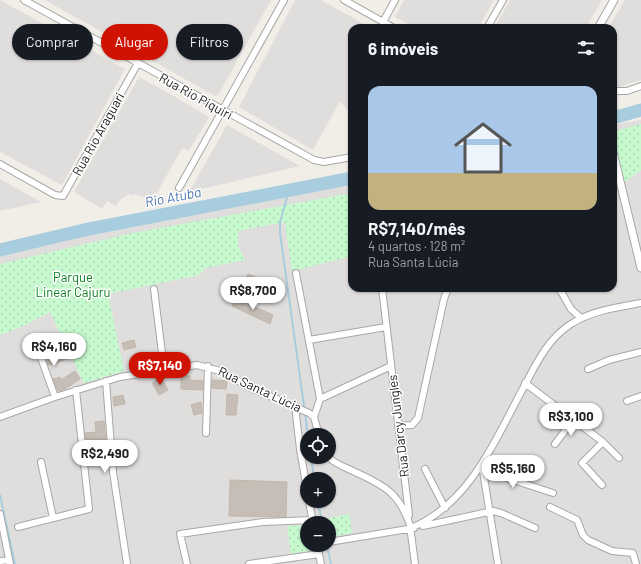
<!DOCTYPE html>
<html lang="pt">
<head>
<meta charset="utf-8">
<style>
	:root { --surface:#171b24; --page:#20242c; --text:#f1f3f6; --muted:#9ea1a6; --line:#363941; --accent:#cf1202 }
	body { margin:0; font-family:Barlow,sans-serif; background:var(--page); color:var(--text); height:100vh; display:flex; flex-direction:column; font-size:15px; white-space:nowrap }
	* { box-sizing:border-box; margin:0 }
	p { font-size:13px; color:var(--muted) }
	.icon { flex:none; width:22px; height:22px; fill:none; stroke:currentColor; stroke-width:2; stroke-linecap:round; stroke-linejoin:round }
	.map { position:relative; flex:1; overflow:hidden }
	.details { position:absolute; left:348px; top:24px; width:269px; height:268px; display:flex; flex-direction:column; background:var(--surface); border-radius:12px; box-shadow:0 1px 3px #0004 }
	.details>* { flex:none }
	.guide { position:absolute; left:12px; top:24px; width:276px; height:36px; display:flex; gap:8px }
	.controls { position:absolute; left:300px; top:428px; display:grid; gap:8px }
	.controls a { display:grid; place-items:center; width:36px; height:36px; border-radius:50%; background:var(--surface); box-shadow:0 1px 3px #0004; font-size:20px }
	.price { position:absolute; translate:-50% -34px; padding:0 9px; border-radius:14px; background:#fff; color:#222; font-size:13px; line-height:26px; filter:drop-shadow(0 1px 2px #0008) }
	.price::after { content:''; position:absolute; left:50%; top:24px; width:12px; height:9px; margin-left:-6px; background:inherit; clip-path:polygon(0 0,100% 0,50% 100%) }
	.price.current { background:var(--accent); color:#fff }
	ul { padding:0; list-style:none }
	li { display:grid; align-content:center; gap:8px; height:212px; padding:0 20px }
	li+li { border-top:1px solid var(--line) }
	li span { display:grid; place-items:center; height:124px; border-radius:12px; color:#555 }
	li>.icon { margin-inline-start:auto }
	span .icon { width:72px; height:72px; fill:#fffc; stroke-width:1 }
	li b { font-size:17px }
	h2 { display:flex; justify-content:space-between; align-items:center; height:48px; padding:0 20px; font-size:17px }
	.tag { padding:0 14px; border-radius:18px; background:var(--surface); box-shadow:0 1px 3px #0004; font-size:14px; line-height:36px }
	.tag.current { background:var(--accent); color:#fff }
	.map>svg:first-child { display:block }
</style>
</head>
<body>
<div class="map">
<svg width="641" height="564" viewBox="0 0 641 564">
	<defs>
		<pattern id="park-dots" width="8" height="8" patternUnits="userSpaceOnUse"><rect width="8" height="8" fill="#c6f9ce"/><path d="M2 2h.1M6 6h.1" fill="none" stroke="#aad5b1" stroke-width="1.8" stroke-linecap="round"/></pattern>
	</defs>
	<rect width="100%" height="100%" fill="#f1eee7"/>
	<!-- residential -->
	<path fill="#dfdedd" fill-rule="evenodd" d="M0,0L125,69L62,185L0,152Z
		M45,0H271L218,95L215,96Z
		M295,0H321L371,28H352V116L340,101L313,150L239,107Z
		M404,0H494L478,28H416L395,17Z
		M510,0H602L586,28H494Z
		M625,0H641V80L613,89V28H608Z
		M139,77L172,95L209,117L189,151L182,148L157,193H154L152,197L149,195L147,199L134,194L132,196L129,194L120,200L116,206L107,201L102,209L74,192Z
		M641,120V564H0V250L110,232L352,183V288H613V125ZM307,435H329V457H307ZM307,479H329V501H307ZM307,523H329V545H307Z
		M227,125L300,166L189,192Z
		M0,179L41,202L0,211Z"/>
	<!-- park -->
	<path fill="url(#park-dots)" d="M641,124V170L613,190V132Z
		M352,193V256L292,271L285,222L238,231V246L245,260L205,268L199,275L108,294L124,371L84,383L50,312L21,327L0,335V264L133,233Z
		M349,514L352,533L332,537L329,518Z
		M307,525V545H312L313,550L291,554L287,526Z"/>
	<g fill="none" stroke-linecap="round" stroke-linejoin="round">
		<!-- stream -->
		<path stroke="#a8cdde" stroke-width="2" d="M289,190L280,222V233L308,435
			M311,457L314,479
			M0,495L15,564
			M318,501L322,523
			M327,546L331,564"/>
		<!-- river -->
		<path stroke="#a8cdde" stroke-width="13" d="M613,118L641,110
			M0,250L84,230L352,178"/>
	</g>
	<!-- building -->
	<path fill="#c6beb6" stroke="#c2b6a9" d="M248,274L268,283L264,291L244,282Z
		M236,298L273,315L270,324L232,306Z
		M55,337L61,353L64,352L67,359L48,365L46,358L50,357L44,341Z
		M134,340L136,347L124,350L122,343Z
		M75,371L80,379L65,389L58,391L53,379L60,377L61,380Z
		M181,376H190V380L203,381V390L181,389Z
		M161,378L168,390L159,395L152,383Z
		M212,380L227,381L226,389L212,388Z
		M227,394L238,395L236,415H226Z
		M123,395L125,404L114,406L113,397Z
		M201,402L202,413L194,415L191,405Z
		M104,421L106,444L87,445L85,433L96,432L95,422Z
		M230,480L287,482L286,517L229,516Z"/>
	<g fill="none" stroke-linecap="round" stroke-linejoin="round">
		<defs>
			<path id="minor" d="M24,0L314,160L324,162L352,157
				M344,0L394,28
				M383,22L395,0
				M487,28L503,0
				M613,91H627L641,86
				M0,164L55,195L63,196L138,63
				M179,188L284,0
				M296,273L320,399L314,417
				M382,288L409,515
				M559,288L571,309L581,318
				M154,289L164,369
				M309,340L386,327
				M36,344L55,397
				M588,369L609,360L641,352
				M106,381L113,472L127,564
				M525,383L603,442L619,458
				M320,399L391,366
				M627,401L641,396
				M295,406L300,449L307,490
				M0,417L55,397L120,377L197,365L220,371L251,388L309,413L314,417L319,435
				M398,426L412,425L418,418L444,299L448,288
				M206,433L208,366
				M555,444L573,420
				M328,457C335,464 345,467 355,472C386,486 400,494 411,528C472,503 497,435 527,381C538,360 550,337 571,324C591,311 618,307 641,303
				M41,462L53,518
				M482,465L498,564
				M482,465L510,479L553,493
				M425,469L445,508
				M602,485L582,463L603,442
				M309,501L313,523
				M550,507L577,520L583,535L588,540L612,551L633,553L636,564
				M0,514L10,564
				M410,526L415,564
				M423,526L493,511L501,513L535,528
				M18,527L89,509L76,390
				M329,542L414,528
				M317,545L321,564
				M0,561L9,560
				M187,564L180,534L263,522L312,520
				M249,564L319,554"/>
			<path id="tertiary" d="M598,28L614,0
				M613,152L641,268"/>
		</defs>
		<!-- minor casing -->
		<use href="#minor" stroke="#a7a7a7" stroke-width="8"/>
		<!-- tertiary casing -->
		<use href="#tertiary" stroke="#a7a7a7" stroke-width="9"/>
		<!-- minor -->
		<use href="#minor" stroke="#fff" stroke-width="6"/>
		<!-- tertiary -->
		<use href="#tertiary" stroke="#fff" stroke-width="7"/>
	</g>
	<g text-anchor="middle" stroke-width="3" stroke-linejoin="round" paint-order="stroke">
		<!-- street labels -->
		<g font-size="13" fill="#202020" stroke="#fff">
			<text transform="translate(196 96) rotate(29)" y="5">Rua Rio Piquiri</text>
			<text transform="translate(98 134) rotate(-61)" y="5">Rua Rio Araguari</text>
			<text transform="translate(260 389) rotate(25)" y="5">Rua Santa Lúcia</text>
			<text transform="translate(398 426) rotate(-97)" y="5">Rua Darcy Jungles</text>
		</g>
		<!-- park labels -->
		<g font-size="13" fill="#0d8020" stroke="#fff">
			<text x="73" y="282">Parque<tspan x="73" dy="15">Linear Cajuru</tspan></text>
		</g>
		<!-- water labels -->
		<g font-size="14" font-style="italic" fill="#4d77b0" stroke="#fff">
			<text transform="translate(173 197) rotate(-11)" y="5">Rio Atuba</text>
		</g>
	</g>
</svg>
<div class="controls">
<a><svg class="icon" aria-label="locate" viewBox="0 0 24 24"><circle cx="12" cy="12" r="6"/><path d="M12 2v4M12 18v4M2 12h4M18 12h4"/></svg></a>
<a>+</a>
<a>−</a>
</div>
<b class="price" style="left:253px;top:311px">R$8,700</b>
<b class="price" style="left:54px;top:367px">R$4,160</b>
<b class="price current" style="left:160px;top:386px">R$7,140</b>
<b class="price" style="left:571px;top:437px">R$3,100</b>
<b class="price" style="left:105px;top:474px">R$2,490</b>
<b class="price" style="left:513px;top:489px">R$5,160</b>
<div class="guide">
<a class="tag">Comprar</a>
<a class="tag current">Alugar</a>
<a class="tag">Filtros</a>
</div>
<section class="details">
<h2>6 imóveis<svg class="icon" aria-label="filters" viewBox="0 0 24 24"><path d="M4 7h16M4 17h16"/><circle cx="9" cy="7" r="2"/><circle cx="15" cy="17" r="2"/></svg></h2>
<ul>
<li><span style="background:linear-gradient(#a9c7e8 70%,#c2b280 0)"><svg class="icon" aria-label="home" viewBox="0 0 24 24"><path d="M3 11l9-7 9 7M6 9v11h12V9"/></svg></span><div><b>R$7,140/mês</b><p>4 quartos · 128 m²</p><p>Rua Santa Lúcia</p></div></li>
</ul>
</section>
</div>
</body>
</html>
